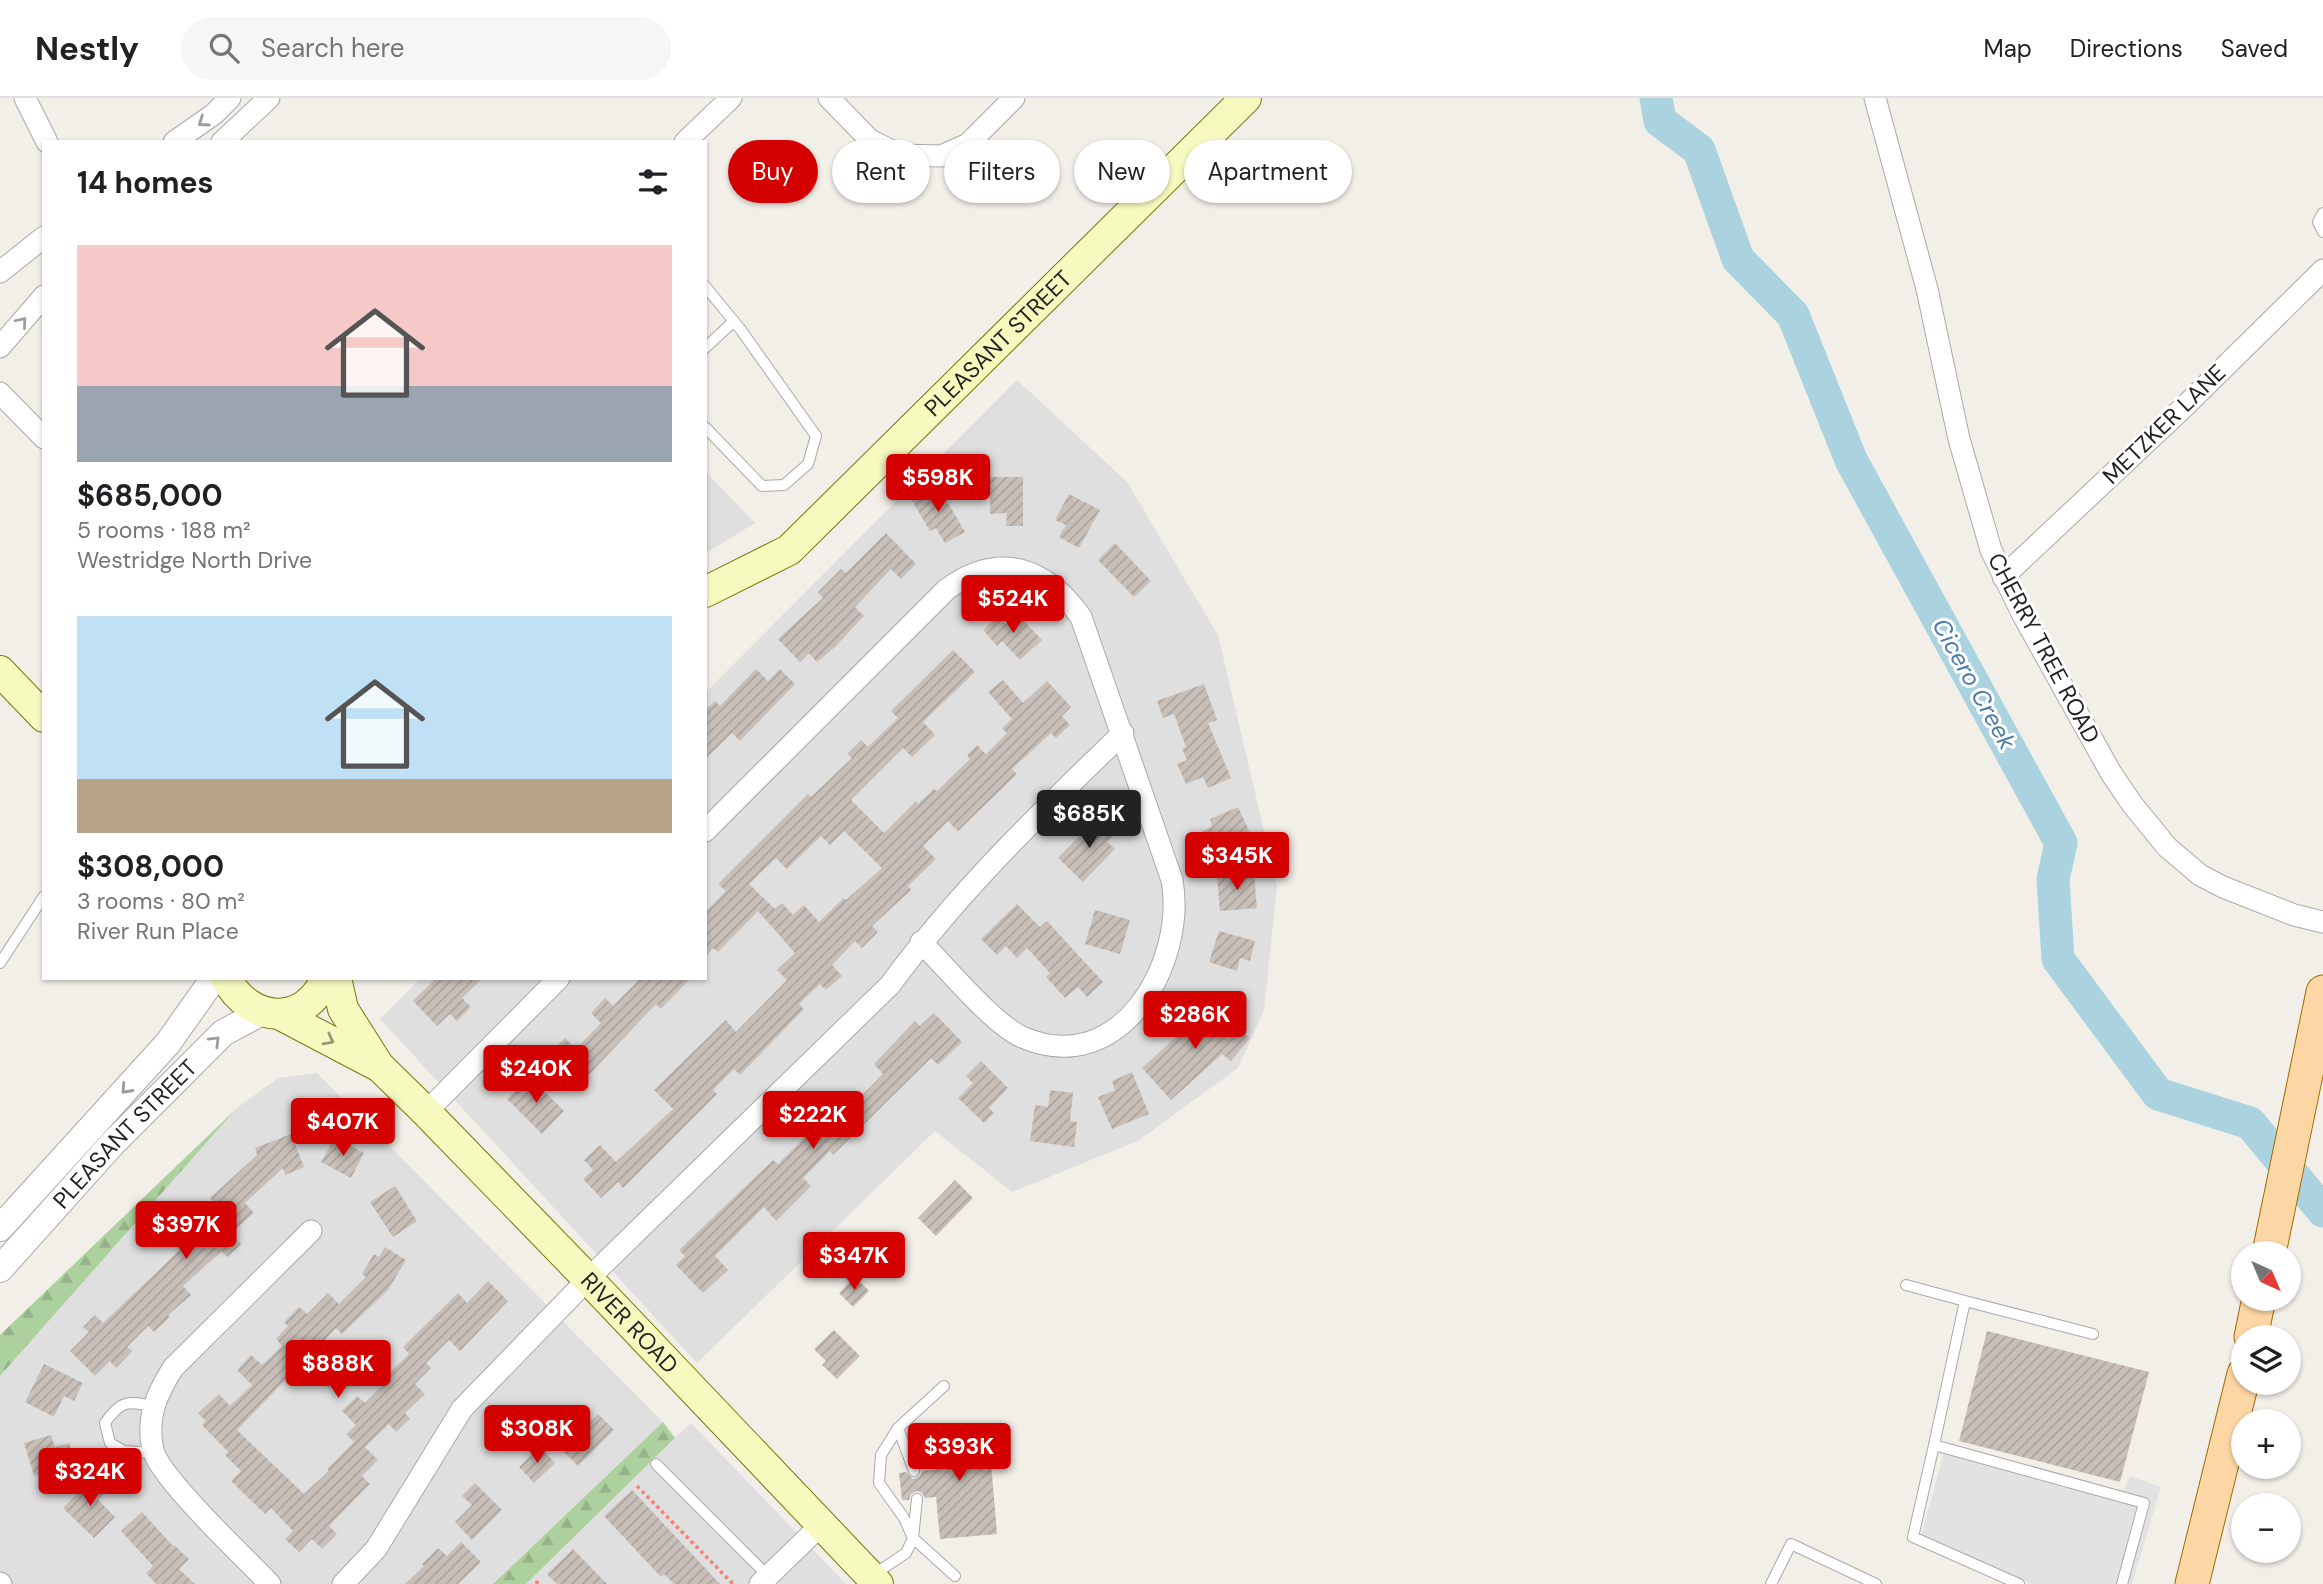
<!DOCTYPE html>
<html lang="en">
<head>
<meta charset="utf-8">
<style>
	:root { --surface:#fff; --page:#f6f6f6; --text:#202124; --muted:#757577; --line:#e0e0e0; --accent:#d40000 }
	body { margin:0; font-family:"DM Sans",sans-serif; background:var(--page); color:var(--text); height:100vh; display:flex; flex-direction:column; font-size:26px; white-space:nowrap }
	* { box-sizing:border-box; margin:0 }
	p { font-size:23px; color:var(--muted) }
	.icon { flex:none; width:38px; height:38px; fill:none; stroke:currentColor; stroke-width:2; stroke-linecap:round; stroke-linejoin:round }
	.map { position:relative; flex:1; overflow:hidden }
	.sheet { position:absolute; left:42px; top:42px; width:665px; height:840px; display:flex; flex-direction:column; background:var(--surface); border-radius:0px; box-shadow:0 2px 5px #0004 }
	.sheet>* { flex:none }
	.guide { position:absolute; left:728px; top:42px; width:665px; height:63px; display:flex; gap:14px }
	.needle { width:46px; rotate:136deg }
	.tools { position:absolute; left:2231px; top:1143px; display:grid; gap:14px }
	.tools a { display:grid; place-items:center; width:70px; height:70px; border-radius:50%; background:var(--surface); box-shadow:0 2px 5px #0004; font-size:35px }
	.price { position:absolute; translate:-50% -60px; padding:0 16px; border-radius:7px; background:var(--accent); color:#fff; font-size:23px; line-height:46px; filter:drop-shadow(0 2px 4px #0008) }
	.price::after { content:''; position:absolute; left:50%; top:42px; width:21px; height:16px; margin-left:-10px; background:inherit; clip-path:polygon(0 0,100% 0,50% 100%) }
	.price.on { background:#222; color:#fff }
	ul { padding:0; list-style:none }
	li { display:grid; align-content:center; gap:14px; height:371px; padding:0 35px }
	li span { display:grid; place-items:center; height:217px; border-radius:0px; color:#555 }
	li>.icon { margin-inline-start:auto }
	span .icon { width:126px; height:126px; fill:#fffc; stroke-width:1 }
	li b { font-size:30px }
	h2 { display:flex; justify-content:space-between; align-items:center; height:84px; padding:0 35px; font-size:30px }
	.pill { padding:0 24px; border-radius:32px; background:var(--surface); box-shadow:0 2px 5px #0004; font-size:24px; line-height:63px }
	.pill.on { background:var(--accent); color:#fff }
	header { display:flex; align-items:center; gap:42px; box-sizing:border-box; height:98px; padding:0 35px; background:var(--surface); border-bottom:2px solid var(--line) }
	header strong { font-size:33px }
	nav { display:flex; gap:38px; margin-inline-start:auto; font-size:24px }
	.search { width:490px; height:63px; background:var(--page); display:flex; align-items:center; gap:18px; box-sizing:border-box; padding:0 24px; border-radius:38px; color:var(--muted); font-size:26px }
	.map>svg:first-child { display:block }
</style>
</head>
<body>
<header>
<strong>Nestly</strong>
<div class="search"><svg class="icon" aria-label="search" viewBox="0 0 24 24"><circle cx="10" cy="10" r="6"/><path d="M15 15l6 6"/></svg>Search here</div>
<nav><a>Map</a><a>Directions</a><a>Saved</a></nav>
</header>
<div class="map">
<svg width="2323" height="1486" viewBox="0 0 2323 1486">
	<defs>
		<pattern id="forest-firs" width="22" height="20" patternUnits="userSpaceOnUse" patternTransform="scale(1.75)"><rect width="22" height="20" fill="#add19e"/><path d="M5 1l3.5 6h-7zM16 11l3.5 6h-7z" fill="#95b388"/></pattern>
		<pattern id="building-hatch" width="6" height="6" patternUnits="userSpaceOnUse" patternTransform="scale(1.75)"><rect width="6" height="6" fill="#c7bfb8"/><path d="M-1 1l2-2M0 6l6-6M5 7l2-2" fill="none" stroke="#aba49e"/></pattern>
	</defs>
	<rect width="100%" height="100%" fill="#f2efe9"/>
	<!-- residential -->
	<path fill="#e0dfdf" d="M1017,282L1127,384L1218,537L1277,788L1264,912L1238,970L1138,1043L1012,1094L935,1033L697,1265L380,921L421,880H705V595Z
		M705,373L755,425L705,456Z
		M317,975L663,1324L493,1486H0V1278L237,1010L278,980Z
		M691,1325L846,1486H526L675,1340Z"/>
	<!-- forest -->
	<path fill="url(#forest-firs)" d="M237,1010L0,1278V1237Z
		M663,1324L675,1340L526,1486H493Z"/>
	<!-- parking -->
	<path fill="#e2e2e2" d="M1947,1344L2123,1394L2130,1378L2161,1389L2132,1486H2032L1921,1438Z"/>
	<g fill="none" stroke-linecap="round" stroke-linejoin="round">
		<!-- river -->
		<path stroke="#aad3df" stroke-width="33" d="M1656,0L1660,23L1699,52L1738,161L1793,217L1851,362L2061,745L2053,781L2058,861L2158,996L2250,1025L2323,1113"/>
	</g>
	<!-- building -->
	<path fill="url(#building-hatch)" fill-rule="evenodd" d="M990,379H1023V428H1006L1007,415L990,416Z
		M937,386L965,434L945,445L936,430L930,433L911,401Z
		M1069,396L1100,412L1079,450L1059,439L1066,427L1055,422Z
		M886,435L916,466L901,481L891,471L855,509L864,518L835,549L817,564L809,555L800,564L778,541L823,500L818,494L841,471L846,475Z
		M1115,445L1151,483L1134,499L1098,462Z
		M1017,516L1042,542L1020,562L1002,543L997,548L983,532L998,518L1006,526Z
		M953,552L975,574L923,624L935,637L912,659L903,650L851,702L884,735L916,703L918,706L934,691L937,693L970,661L967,657L977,647L986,656L1007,635L1002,630L1012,621L988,594L1003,582L1023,605L1047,583L1071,609L1062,618L1070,627L1056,640L1051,635L1012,671L1017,676L958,733L948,723L923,748L936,761L908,788L911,792L872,828L878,834L862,850L855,843L832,867L842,878L826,892L820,886L799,906L804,911L740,977L734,971L713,992L717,996L623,1090L618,1084L601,1100L583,1081L593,1072L584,1062L600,1047L616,1064L673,1011L654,992L726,922L736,934L787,882L777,872L795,855L758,813L718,854L713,850L705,859V814L726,793L718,786L808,696L811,699L852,660L847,656L861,642L868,649L898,620L891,613ZM844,733L882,770L846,802L844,800L819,824L804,807L793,817L782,805L775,811L749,786L776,760L787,771L821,738L830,747Z
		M756,571L768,583L780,571L795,586L740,643L732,635L705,661V612L715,603L720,608Z
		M1204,586L1217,622L1208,625L1231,680L1208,690L1203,679L1186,686L1177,666L1187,662L1182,651L1186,649L1174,616L1163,620L1157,603Z
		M1238,709L1251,737L1210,755L1201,734L1212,728L1210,721Z
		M1098,719L1115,736L1107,744L1115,751L1083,784L1058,760Z
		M1254,775L1257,810L1220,813L1217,778Z
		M1017,806L1040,829L1047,823L1103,884L1087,899L1078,889L1065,900L1046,879L1050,875L1027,850L1017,860L1006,848L997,857L981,841Z
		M1095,812L1130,822L1120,856L1085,846Z
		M1219,833L1255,843L1250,863L1240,860L1237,873L1209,864Z
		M436,880H483L462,900L471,909L457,923L450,916L437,928L413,903Z
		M641,880H691L661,911L656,906L579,987L548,957L565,940L576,951L601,925L591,915L605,900L613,908Z
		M1196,908L1210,920L1217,912L1250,940L1231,963L1222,956L1171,1002L1142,970L1189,927L1184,923Z
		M934,915L962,944L938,967L931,960L833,1057L830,1053L803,1080L811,1088L776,1123L764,1109L715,1158L728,1172L703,1195L676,1167L685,1158L679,1152L773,1062L778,1066L811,1033L808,1030L825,1014L834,1023L859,1000L883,976L874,966L915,923L920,928Z
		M981,963L1008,990L989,1010L994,1015L984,1025L958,1000L973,985L966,978Z
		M1132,974L1149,1016L1112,1031L1098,999L1115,992L1112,983Z
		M530,979L564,1013L542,1036L507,1001Z
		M1050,992L1073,995L1070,1023L1077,1024L1074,1049L1030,1043L1035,1007L1048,1009Z
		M291,1036L304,1069L285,1077L283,1070L245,1105L254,1115L231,1135L241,1146L227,1159L222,1153L204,1169L183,1188L191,1197L168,1217L170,1219L154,1234L148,1228L127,1249L132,1253L116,1270L110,1263L95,1278L70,1253L89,1234L83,1229L95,1217L103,1225L184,1148L181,1145L218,1109L210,1100L257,1057L255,1050Z
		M335,1039L364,1055L351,1080L321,1064Z
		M955,1082L973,1100L936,1138L918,1120Z
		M395,1088L417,1123L393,1139L370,1104Z
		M385,1149L406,1162L388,1192L342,1236L336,1230L237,1332L304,1396L329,1373L327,1371L354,1344L346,1336L356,1327L342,1313L357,1298L365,1305L387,1283L384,1280L409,1256L403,1249L458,1195L467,1205L488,1183L508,1203L460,1253L449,1242L426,1265L431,1270L415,1286L425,1296L405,1315L410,1321L396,1334L389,1326L365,1349L378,1362L362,1378L370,1386L329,1428L337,1436L322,1451L312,1441L299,1454L285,1441L293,1433L271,1410L265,1416L231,1383L241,1373L225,1357L228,1354L202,1327L206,1323L198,1315L219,1296L230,1308L252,1287L237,1272L251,1257L262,1267L282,1248L276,1241L288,1228L284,1224L299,1209L307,1216L328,1195L339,1206L366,1179L362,1176L374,1156L379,1159Z
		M855,1179L869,1193L853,1209L839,1195Z
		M834,1232L860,1258L837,1281L822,1267L826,1263L814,1251Z
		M1987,1233L2149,1274L2120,1384L1959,1343Z
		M44,1266L83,1285L74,1303L64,1298L54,1319L25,1304Z
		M598,1316L614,1332L578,1368L558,1348L579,1327L583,1331Z
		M988,1328L997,1436L940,1441L936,1399L925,1400L922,1395L917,1393L911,1396L909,1402H902L899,1375L906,1374L913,1381L920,1378L922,1373L936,1371L933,1333Z
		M51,1337L55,1349L69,1345L75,1365L34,1378L24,1345Z
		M540,1349L555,1365L534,1385L519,1369Z
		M93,1379L107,1392L98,1402L115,1419L94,1440L63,1410Z
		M475,1385L502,1412L472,1442L455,1424L472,1407L462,1398Z
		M632,1392L720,1486H674L664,1476L661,1479L604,1418Z
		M142,1414L173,1448L174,1447L189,1461L179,1471L195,1486H156L146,1475L153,1468L121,1433Z
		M461,1444L481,1464L458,1486H405L424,1468L422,1466L438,1450L447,1458Z
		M573,1451L607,1486H557L547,1476Z"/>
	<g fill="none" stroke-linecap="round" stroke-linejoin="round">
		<defs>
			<path id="service" d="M2323,115L2318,124L2323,134
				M705,188L741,232L816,338L808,366L784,387L762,388L705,329
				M705,250L734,223
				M0,865L44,798
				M1906,1187L1965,1203L1934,1347L2144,1405L2122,1486
				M1965,1203L2093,1236
				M898,1330L914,1373
				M1934,1347L1913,1439L2019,1486
				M153,1355L124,1353L110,1345L105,1325C121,1302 127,1303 153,1308
				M656,1366L768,1478
				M917,1401L913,1440L955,1478
				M873,1477L906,1455L913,1440L904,1420L879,1385L881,1357L898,1330L944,1288
				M1771,1486L1791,1446L1876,1486"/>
			<path id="minor" d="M25,0L47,44
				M829,0L870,42L900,57L941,58L968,46L1014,0
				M1875,0L1927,191L1959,341L1991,452L2024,519L2111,675L2132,706L2167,749L2200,777L2223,789L2294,817L2323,824
				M174,44L214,16L230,0
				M222,44L269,0
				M685,44L731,0
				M0,174L44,139
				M0,249L44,198
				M0,295L44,340
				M2003,479L2186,307L2323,172
				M705,733L947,491C999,453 1045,469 1081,519L1172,782C1187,866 1119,982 1022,939C993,926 946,869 921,844
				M426,1014L559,880
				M0,1485L1,1486
				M270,1486C246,1461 160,1380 153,1352C146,1320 156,1297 173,1270L311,1133
				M343,1486L376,1451L462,1311L588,1181L890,887C959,793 1039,716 1123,635
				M760,1486L822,1426"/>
			<g id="tertiary">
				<path d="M0,1130L168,945L214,880"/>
				<path id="s1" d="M0,1171L113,1045L223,935L262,914"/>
			</g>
			<g id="secondary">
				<path id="s2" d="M705,494L789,452L1246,0"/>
				<path d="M0,573L44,619"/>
				<path d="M226,880C249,925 305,930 326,880"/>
				<path id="s3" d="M336,880L343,911L379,968L426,1014L588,1181L878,1486"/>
				<path d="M279,916L378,968"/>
			</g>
			<path id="primary" d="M2269,1155L2323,894
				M2251,1239L2259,1200
				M2192,1486L2244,1276"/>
		</defs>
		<!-- service casing -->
		<use href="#service" stroke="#a9a9a9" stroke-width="12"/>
		<!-- minor casing -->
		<use href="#minor" stroke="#a9a9a9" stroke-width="23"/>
		<!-- tertiary casing -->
		<use href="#tertiary" stroke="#a9a9a9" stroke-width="28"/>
		<!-- secondary casing -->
		<use href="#secondary" stroke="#707d05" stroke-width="32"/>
		<!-- primary casing -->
		<use href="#primary" stroke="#a06b00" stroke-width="35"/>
		<!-- path -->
		<path stroke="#fa8072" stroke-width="3.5" stroke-dasharray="3.5 3.5" stroke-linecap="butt" d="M637,1388L733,1486
			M536,1483L538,1486"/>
		<!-- service -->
		<use href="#service" stroke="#fff" stroke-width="10"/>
		<!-- minor -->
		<use href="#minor" stroke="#fff" stroke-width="21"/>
		<!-- tertiary -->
		<use href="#tertiary" stroke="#fff" stroke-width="26"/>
		<!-- secondary -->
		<use href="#secondary" stroke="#f7fabf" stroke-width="30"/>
		<!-- primary -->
		<use href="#primary" stroke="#fcd6a4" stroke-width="33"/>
	</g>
	<!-- one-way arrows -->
	<defs><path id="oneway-chevron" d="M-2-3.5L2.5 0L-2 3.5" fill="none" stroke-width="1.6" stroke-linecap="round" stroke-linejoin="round" transform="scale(1.75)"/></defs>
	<g stroke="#9c9c9c">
		<use href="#oneway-chevron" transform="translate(203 24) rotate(145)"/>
		<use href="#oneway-chevron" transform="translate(22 224) rotate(-50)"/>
		<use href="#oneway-chevron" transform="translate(215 943) rotate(-45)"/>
		<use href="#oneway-chevron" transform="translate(126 991) rotate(132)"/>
	</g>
	<use stroke="#979978" href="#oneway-chevron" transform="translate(329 942) rotate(28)"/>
	<g text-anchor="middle" stroke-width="6" stroke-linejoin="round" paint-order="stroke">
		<!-- street labels -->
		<g font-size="23" fill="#222" stroke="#fff">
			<text dy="8" stroke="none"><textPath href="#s2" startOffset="388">PLEASANT STREET</textPath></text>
			<text transform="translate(2164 326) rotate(-44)" y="8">METZKER LANE</text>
			<text transform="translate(2044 550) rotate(62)" y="8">CHERRY TREE ROAD</text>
			<text dy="8" stroke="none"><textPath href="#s1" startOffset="184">PLEASANT STREET</textPath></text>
			<text dy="8" stroke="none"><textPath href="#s3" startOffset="458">RIVER ROAD</textPath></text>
		</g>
		<!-- water labels -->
		<g font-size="24" font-style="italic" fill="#4a7aab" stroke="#fff">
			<text transform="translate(1974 586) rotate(61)" y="8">Cicero Creek</text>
		</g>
	</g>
</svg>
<div class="tools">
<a><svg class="needle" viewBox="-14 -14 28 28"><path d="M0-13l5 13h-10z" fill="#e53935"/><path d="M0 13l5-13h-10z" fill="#757577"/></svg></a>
<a><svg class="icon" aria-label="layers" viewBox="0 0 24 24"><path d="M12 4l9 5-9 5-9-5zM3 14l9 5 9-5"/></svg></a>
<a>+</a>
<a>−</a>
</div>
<b class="price" style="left:938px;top:416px">$598K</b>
<b class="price" style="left:1013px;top:537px">$524K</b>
<b class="price on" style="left:1089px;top:752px">$685K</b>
<b class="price" style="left:1237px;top:794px">$345K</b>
<b class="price" style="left:1195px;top:953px">$286K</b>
<b class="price" style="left:536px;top:1007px">$240K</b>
<b class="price" style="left:813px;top:1053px">$222K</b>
<b class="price" style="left:343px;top:1060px">$407K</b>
<b class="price" style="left:186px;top:1163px">$397K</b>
<b class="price" style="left:854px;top:1194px">$347K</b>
<b class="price" style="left:338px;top:1302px">$888K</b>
<b class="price" style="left:537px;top:1367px">$308K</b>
<b class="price" style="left:959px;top:1385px">$393K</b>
<b class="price" style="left:90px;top:1410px">$324K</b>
<div class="guide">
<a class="pill on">Buy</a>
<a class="pill">Rent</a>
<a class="pill">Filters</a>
<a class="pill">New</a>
<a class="pill">Apartment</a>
</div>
<section class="sheet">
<h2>14 homes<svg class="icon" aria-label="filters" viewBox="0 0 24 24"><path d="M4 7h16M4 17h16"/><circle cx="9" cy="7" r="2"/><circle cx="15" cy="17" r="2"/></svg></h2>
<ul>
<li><span style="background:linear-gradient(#f6c9c9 65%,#9aa5b1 0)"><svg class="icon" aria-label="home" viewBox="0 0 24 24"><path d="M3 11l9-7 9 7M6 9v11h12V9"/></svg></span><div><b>$685,000</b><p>5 rooms · 188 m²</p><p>Westridge North Drive</p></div></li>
<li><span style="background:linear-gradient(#bfe0f5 75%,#b9a48a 0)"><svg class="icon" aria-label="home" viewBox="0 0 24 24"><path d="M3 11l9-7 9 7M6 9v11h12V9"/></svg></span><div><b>$308,000</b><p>3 rooms · 80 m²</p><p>River Run Place</p></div></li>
</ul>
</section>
</div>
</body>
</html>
